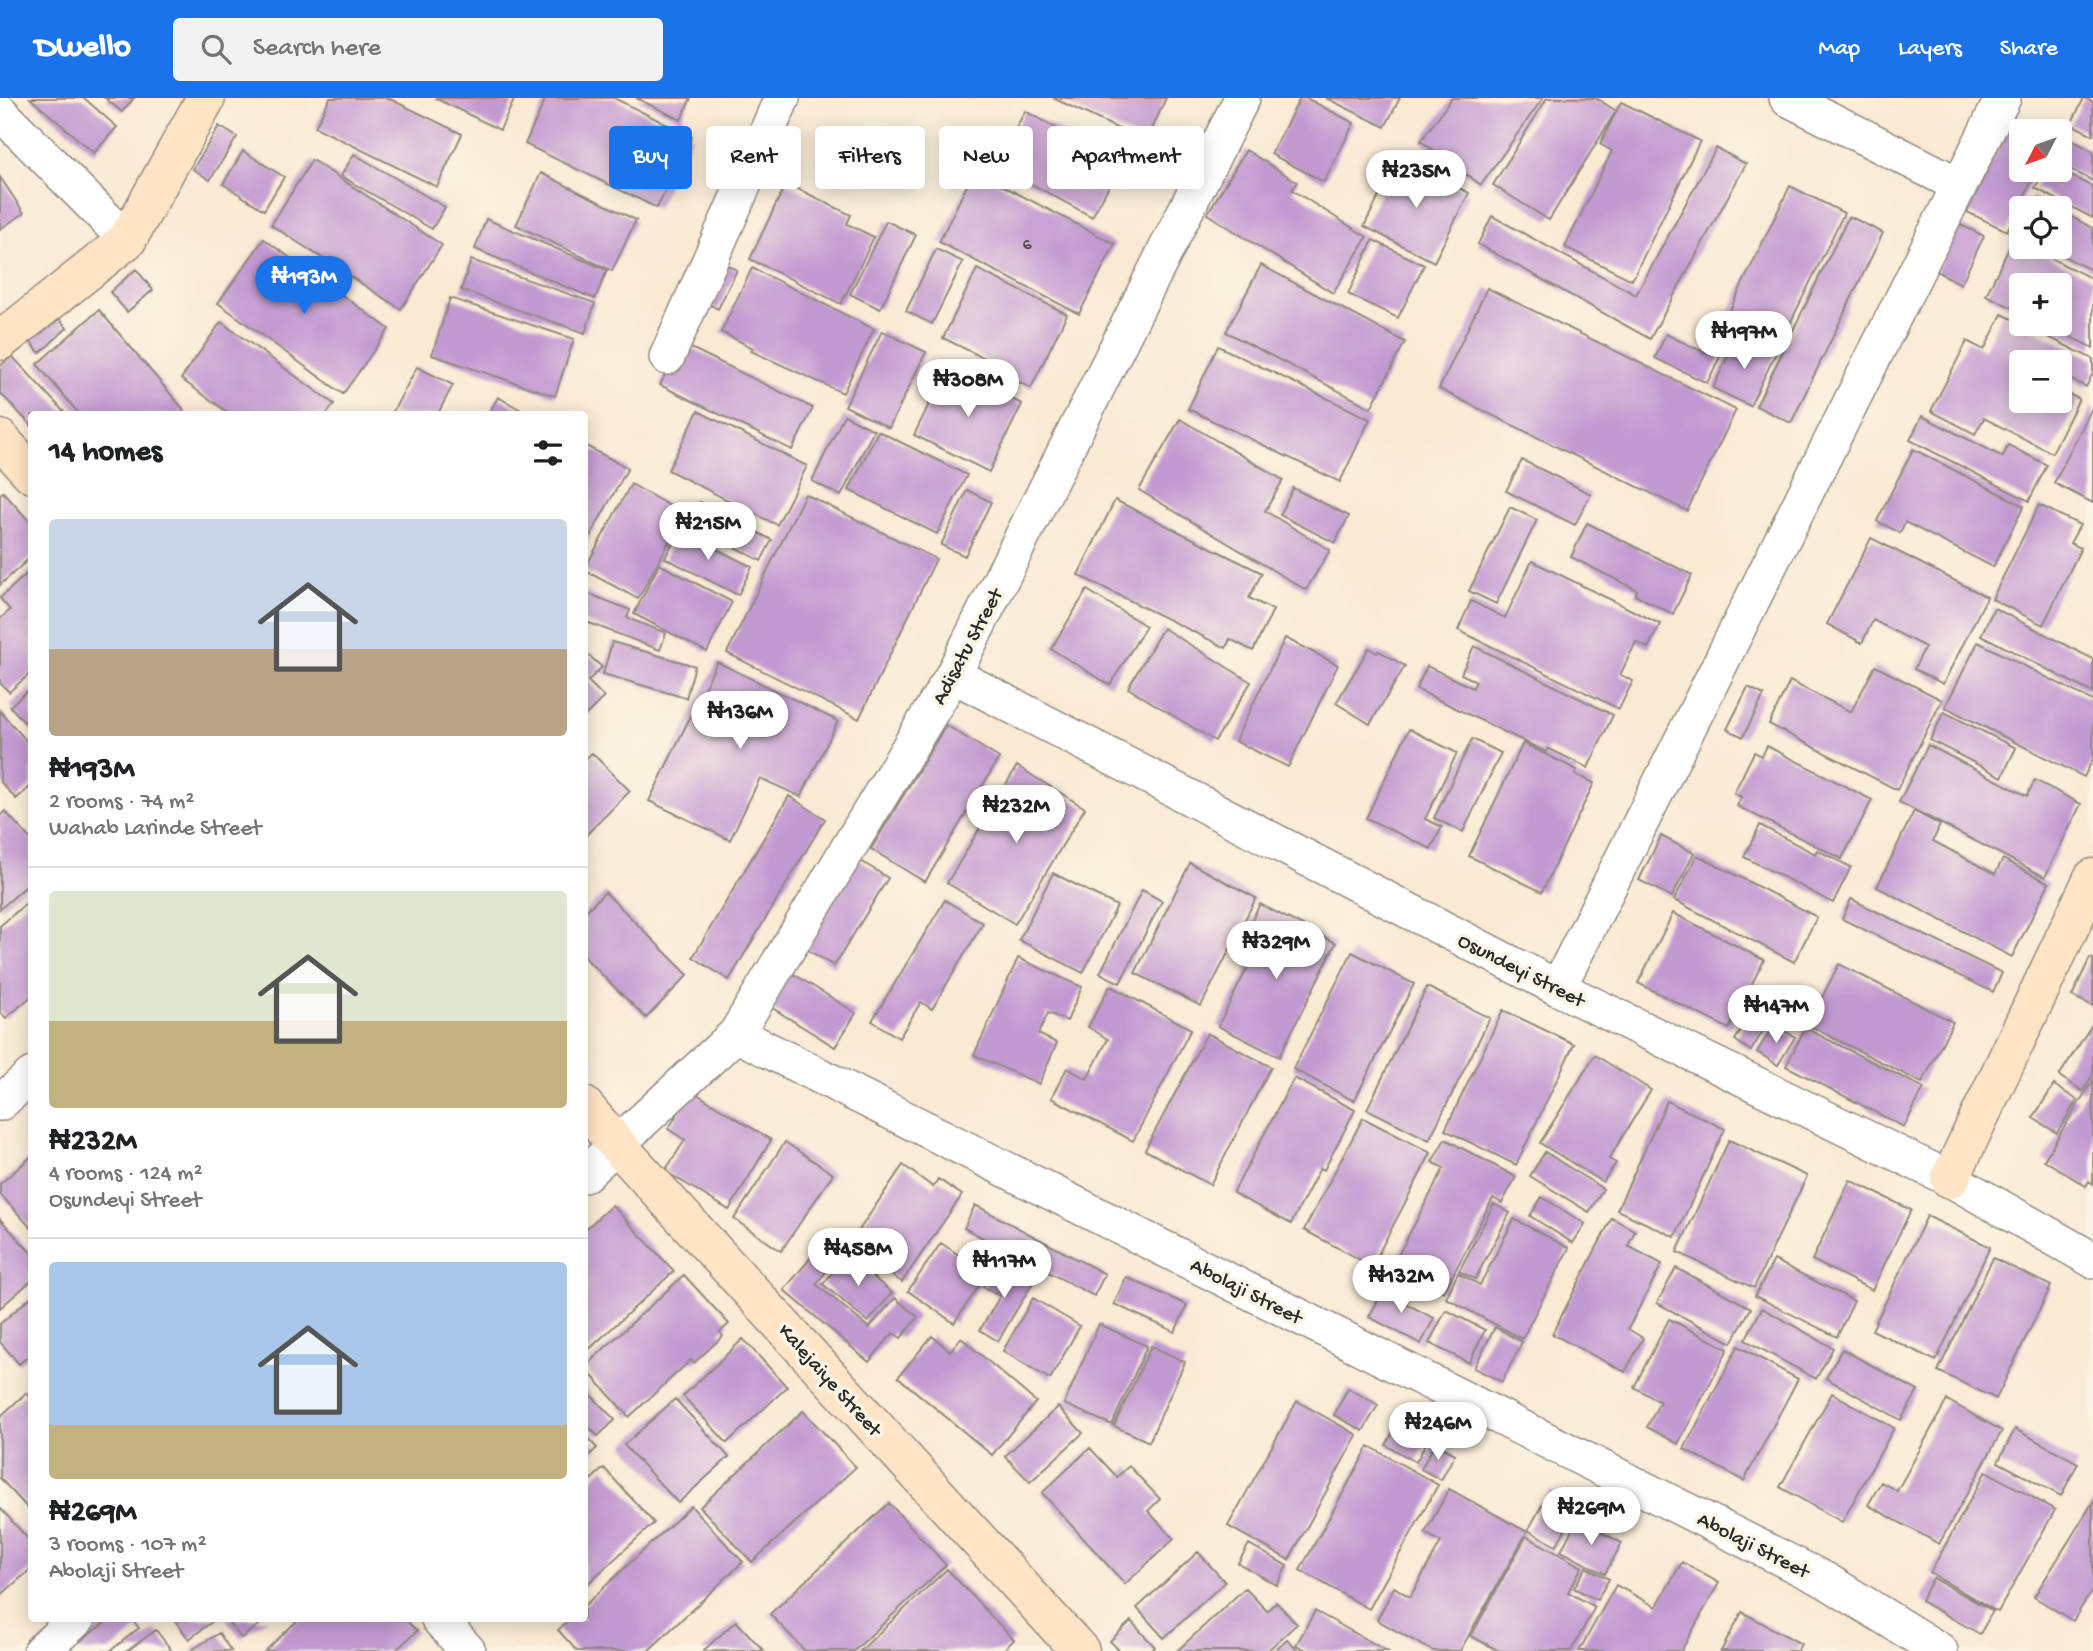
<!DOCTYPE html>
<html lang="en">
<head>
<meta charset="utf-8">
<style>
	:root { --surface:#fff; --page:#f2f2f2; --text:#202124; --muted:#757577; --line:#e0e0e0; --accent:#1a73e8 }
	body { margin:0; font-family:"Gochi Hand",sans-serif; background:var(--page); color:var(--text); height:100vh; display:flex; flex-direction:column; font-size:26px; white-space:nowrap }
	* { box-sizing:border-box; margin:0 }
	p { font-size:23px; color:var(--muted) }
	.icon { flex:none; width:38px; height:38px; fill:none; stroke:currentColor; stroke-width:2; stroke-linecap:round; stroke-linejoin:round }
	.map { position:relative; flex:1; overflow:hidden }
	.details { position:absolute; left:28px; top:313px; width:560px; height:1211px; display:flex; flex-direction:column; background:var(--surface); border-radius:7px; box-shadow:0 4px 18px #0003 }
	.details>* { flex:none }
	.banner { position:absolute; left:609px; top:28px; width:665px; height:63px; display:flex; gap:14px }
	.needle { width:46px; rotate:229deg }
	.buttons { position:absolute; left:2009px; top:21px; display:grid; gap:14px }
	.buttons a { display:grid; place-items:center; width:63px; height:63px; border-radius:7px; background:var(--surface); box-shadow:0 4px 18px #0003; font-size:35px }
	.price { position:absolute; translate:-50% -60px; padding:0 16px; border-radius:24px; background:#fff; color:#222; font-size:23px; line-height:46px; filter:drop-shadow(0 2px 4px #0008) }
	.price::after { content:''; position:absolute; left:50%; top:42px; width:21px; height:16px; margin-left:-10px; background:inherit; clip-path:polygon(0 0,100% 0,50% 100%) }
	.price.active { background:var(--accent); color:#fff }
	ul { padding:0; list-style:none }
	li { display:grid; align-content:center; gap:14px; height:371px; padding:0 21px }
	li+li { border-top:2px solid var(--line) }
	li span { display:grid; place-items:center; height:217px; border-radius:7px; color:#555 }
	li>.icon { margin-inline-start:auto }
	span .icon { width:126px; height:126px; fill:#fffc; stroke-width:1 }
	li b { font-size:30px }
	h2 { display:flex; justify-content:space-between; align-items:center; height:84px; padding:0 21px; font-size:30px }
	.chip { padding:0 24px; border-radius:7px; background:var(--surface); box-shadow:0 4px 18px #0003; font-size:24px; line-height:63px }
	.chip.active { background:var(--accent); color:#fff }
	header { display:flex; align-items:center; gap:42px; box-sizing:border-box; height:98px; padding:0 35px; background:var(--accent); color:#fff }
	header strong { font-size:33px }
	nav { display:flex; gap:38px; margin-inline-start:auto; font-size:24px }
	.search { width:490px; height:63px; background:var(--page); display:flex; align-items:center; gap:18px; box-sizing:border-box; padding:0 24px; border-radius:7px; color:var(--muted); font-size:26px }
	.map>svg:first-child { display:block }
</style>
</head>
<body>
<header>
<strong>Dwello</strong>
<div class="search"><svg class="icon" aria-label="search" viewBox="0 0 24 24"><circle cx="10" cy="10" r="6"/><path d="M15 15l6 6"/></svg>Search here</div>
<nav><a>Map</a><a>Layers</a><a>Share</a></nav>
</header>
<div class="map">
<svg width="2093" height="1553" viewBox="0 0 2093 1553">
	<rect width="100%" height="100%" fill="#fcf5e5"/>
	<filter id="ink" filterUnits="userSpaceOnUse"><feTurbulence type="fractalNoise" baseFrequency=".0143" numOctaves="2"/><feDisplacementMap in="SourceGraphic" scale="14" xChannelSelector="R" yChannelSelector="G"/><feConvolveMatrix kernelMatrix="1 2 1 2 8 2 1 2 1" color-interpolation-filters="sRGB"/></filter>
	<filter id="wash" filterUnits="userSpaceOnUse"><feTurbulence type="fractalNoise" baseFrequency=".00686" numOctaves="4" result="noise"/><feDisplacementMap in="SourceGraphic" scale="28" xChannelSelector="R" yChannelSelector="G"/><feGaussianBlur stdDeviation="1.57" result="paint"/><feColorMatrix in="noise" values="0 0 0 0 0 0 0 0 0 0 0 0 0 0 0 0 0 1.4 0 .05"/><feComposite in="paint" operator="in"/></filter>
	<g filter="url(#wash)">
		<rect width="100%" height="100%" fill="#f9ead4"/>
		<g id="blocks">
			<!-- building -->
			<path fill="#c29ad2" fill-rule="evenodd" d="M30,0H84L117,29L94,55Z
				M105,0H134L122,14Z
				M330,0H388L462,36L437,89L315,29Z
				M435,0H515L500,32Z
				M546,0H614L692,39L657,110L525,46Z
				M636,0H691L681,22Z
				M1053,0H1166L1146,44Z
				M1300,0H1306L1354,25L1324,84L1271,56Z
				M1326,0H1400L1385,29Z
				M1452,0H1543L1481,87L1421,43Z
				M1547,0H1596L1616,13L1549,122L1493,87Z
				M2084,0L2093,4V37L2071,26Z
				M1621,4L1700,43L1632,182L1565,149L1612,53L1600,46Z
				M1025,13L1121,66L1092,119L997,67Z
				M2012,22L2037,33H2021V72H2037L2007,133L1967,114Z
				M219,28L237,39L210,82L193,71Z
				M2060,36L2093,53V83L2060,66Z
				M1716,50L1746,66L1650,241L1478,146L1492,118L1636,197Z
				M1246,52L1297,84L1292,92L1367,139L1333,195L1207,116Z
				M243,53L284,79L264,112L223,86Z
				M354,56L445,109L432,131L341,78Z
				M1399,59L1469,95L1434,164L1364,128Z
				M312,62L442,147L401,211L271,127Z
				M2045,72H2060L2093,89V120L2035,90Z
				M974,73L1115,146L1079,216L939,144Z
				M541,75L636,122L612,173L516,127Z
				M0,79L24,115L0,131Z
				M786,85L851,117L847,126L874,139L841,206L750,161Z
				M1790,88L1844,115L1779,248L1725,222Z
				M2032,99L2055,110H2026Z
				M2060,113L2093,130V173L2045,149H2060Z
				M1849,118L1883,135L1791,325L1756,308Z
				M486,121L607,172L595,201L475,151Z
				M886,123L916,137L880,211L850,196Z
				M1959,126L1984,138L1961,186L1936,173Z
				M264,141L389,231L343,296L218,205Z
				M1373,142L1424,167L1398,220L1348,196Z
				M2013,142L2021,145V149H2028L2093,181V250L2044,226H2060V187H2021V214L1986,197Z
				M936,151L963,164L932,226L906,213Z
				M714,160L737,172L718,211L695,199Z
				M471,162L595,205L585,235L461,192Z
				M1261,167L1405,244L1371,310L1226,234Z
				M752,170L874,231L843,295L751,253L753,250L721,234Z
				M136,171L153,192L127,214L110,194Z
				M977,171L1067,216L1031,290L999,275L1002,269L943,240Z
				M1487,190L1736,312L1687,413L1439,291Z
				M450,200L574,241L555,298L432,257Z
				M99,212L184,312L178,317H80L37,266Z
				M53,213L67,230L40,255L25,238Z
				M2002,216L2093,261V275L2086,289L2066,279L2060,292L2079,301L2052,355L1984,320L1975,336L1931,313L1967,243L1984,252ZM2021,264H2060V303H2021Z
				M221,224L334,306L326,317H224L226,313L181,281Z
				M1717,230L1731,237L1707,285L1655,260L1666,236L1705,255Z
				M882,233L926,254L889,330L845,308Z
				M1744,239L1776,255L1750,308L1713,290L1735,243L1740,246Z
				M681,245L813,310L792,352L660,287Z
				M1218,248L1370,321L1340,384L1188,311Z
				M12,258L67,317H32V328L0,295V268Z
				M417,269L453,287L437,317H391Z
				M947,269L1022,306L989,374L914,337Z
				M498,299L530,317H488Z
				M2093,308V405L2054,385Z
				M698,313L807,368L777,427L668,372Z
				M844,317L874,332L841,398L812,383Z
				M1922,318L2003,359L2008,347L2047,367L2029,403L1910,342Z
				M1180,321L1283,382L1265,413L1330,452L1306,492L1139,392Z
				M878,333L967,377L937,436L849,392Z
				M584,347L628,370L584,449Z
				M1913,351L2024,408L1993,469L1905,424L1900,435L1877,423Z
				M1522,362L1591,396L1575,427L1506,393Z
				M631,386L684,416L638,501L584,472Z
				M1293,390L1349,418L1335,445L1280,417Z
				M967,392L991,404L965,458L941,447Z
				M3,394L32,426V458L0,487V396Z
				M805,396L936,461L859,621L727,555Z
				M1115,402L1262,475L1249,500L1273,512L1253,553L1230,541L1226,550L1078,477Z
				M700,404L772,442L761,463L689,425Z
				M2039,407L2080,427L2070,445L2081,450L2043,527L1992,501Z
				M1510,409L1537,422L1496,506L1469,493Z
				M1587,425L1692,477L1673,516L1635,497L1637,492L1571,459Z
				M679,432L752,469L738,497L665,460Z
				M1871,440L1987,499L1943,586L1914,571L1925,549L1873,522L1862,545L1827,526Z
				M1532,463L1660,526L1648,550L1636,544L1620,577L1633,583L1619,611L1458,532L1471,503L1505,520Z
				M659,466L732,504L707,554L634,516Z
				M32,471V574L9,594L0,585V521L10,512L0,500Z
				M1087,492L1146,528L1110,587L1051,551Z
				M584,494L630,512L627,520L666,535L660,552L584,523Z
				M1994,510L2093,561V595L1981,537Z
				M1163,530L1251,584L1215,643L1128,590Z
				M1285,540L1338,567L1288,669L1235,643Z
				M612,544L695,568L686,600L603,576Z
				M1978,544L2093,603V661L2084,679L1945,609Z
				M1474,548L1613,617L1588,670L1548,650L1546,654L1416,591L1427,568L1473,590L1476,583L1461,576Z
				M1369,550L1377,555L1379,553L1405,568L1370,626L1336,605Z
				M584,553L602,569L588,583L604,599L584,619Z
				M717,564L838,623L801,699L760,680L730,742L649,703Z
				M1875,568L1942,602L1897,692L1769,626L1790,583L1851,614Z
				M32,589V633L10,608Z
				M1748,589L1764,597L1743,639L1727,631Z
				M0,613L32,649V687L16,701L0,683Z
				M1944,614L2016,650L2002,679L1930,642Z
				M946,627L999,660L925,784L871,751Z
				M1409,631L1457,655L1425,721L1442,729L1431,751L1366,720Z
				M1472,641L1501,655L1463,734L1434,720Z
				M1523,645L1577,672L1575,676L1594,685L1542,794L1469,758Z
				M1928,647L2027,698L2035,682L2081,706L2045,779L1899,704Z
				M1767,648L1872,702L1842,761L1737,708L1741,699L1734,695L1754,654L1762,658Z
				M592,655L630,693L584,739V662Z
				M1017,668L1085,710L1015,826L947,785Z
				M789,698L825,721L729,882L693,859Z
				M5,713L32,743V783L0,811V718Z
				M1914,713L1940,727L1933,743L1995,776L2003,761L2049,785L2012,859L1877,789Z
				M1760,727L1815,756L1817,752L1851,769L1833,805L1744,759Z
				M1661,738L1694,755L1672,799L1639,782Z
				M1697,757L1817,819L1794,864L1674,802Z
				M853,758L888,780L834,868L800,847Z
				M1190,765L1256,800L1201,908L1135,875Z
				M1053,775L1117,808L1083,875L1019,842Z
				M1142,792L1162,803L1120,885L1100,875Z
				M605,794L688,877L646,920L584,859V815Z
				M32,800V898L6,920L0,914V828Z
				M1851,801L2002,875L1993,894L1842,821Z
				M945,802L983,825L932,911L921,904L899,940L872,923Z
				M1260,806L1336,845L1279,959L1218,928L1261,843L1245,835Z
				M1673,815L1764,862L1729,931L1638,885Z
				M1352,854L1414,886L1354,1003L1293,971Z
				M1018,860L1082,889L1067,923L1048,915L1038,936L1057,945L1039,986L974,957Z
				M2090,860L2093,861V908L2072,898Z
				M1839,866L1953,924L1922,985L1808,927Z
				M787,872L856,915L835,949L766,906Z
				M1110,888L1191,931L1133,1043L1051,1000L1067,970L1087,981L1108,941L1088,929Z
				M1427,889L1490,920L1429,1042L1367,1011Z
				M1503,912L1574,946L1516,1067L1445,1032Z
				M1753,913L1769,923L1751,953L1735,942Z
				M2093,925V976L2083,993L2059,978Z
				M1774,927L1795,939L1778,967L1757,954Z
				M1805,930L1924,990L1904,1029L1786,968Z
				M1207,935L1271,969L1210,1087L1145,1052Z
				M1595,957L1651,992L1609,1061L1616,1065L1603,1084L1540,1045Z
				M1294,980L1355,1012L1324,1072L1320,1070L1291,1126L1233,1095Z
				M2093,982V1086L2089,1083L2086,1088L2044,1062Z
				M2054,987L2077,1002L2057,1035L2033,1020Z
				M692,993L771,1042L729,1112L665,1073L685,1042L668,1031Z
				M1667,1003L1725,1031L1675,1139L1617,1112Z
				M1363,1020L1431,1055L1372,1168L1304,1132Z
				M1445,1041L1516,1079L1502,1105L1493,1100L1444,1194L1393,1167L1444,1070L1432,1064Z
				M1729,1042L1807,1078L1754,1190L1677,1154Z
				M785,1044L833,1076L781,1153L734,1121Z
				M1545,1054L1603,1091L1589,1114L1530,1078Z
				M32,1058V1131L0,1096V1086Z
				M903,1067L933,1089L938,1081L962,1097L902,1184L884,1172L886,1168L851,1144Z
				M1850,1082L1911,1112L1872,1192L1812,1162Z
				M1542,1099L1585,1126L1573,1145L1530,1118Z
				M1494,1106L1510,1115L1475,1181L1459,1173Z
				M612,1107L674,1173L584,1256V1133Z
				M975,1107L1105,1176L1094,1198L964,1130Z
				M1927,1118L1990,1149L1936,1263L1872,1232Z
				M1612,1120L1635,1133L1628,1148L1662,1166L1628,1231L1643,1240L1625,1274L1552,1236Z
				M0,1121L32,1156V1182L0,1210Z
				M1514,1121L1569,1150L1522,1241L1446,1200L1458,1175L1480,1187Z
				M826,1141L842,1154L816,1186L869,1230L895,1200L918,1219L901,1240L893,1235L869,1264L784,1192Z
				M941,1145L987,1176L954,1225L908,1193Z
				M847,1157L892,1195L868,1224L823,1186Z
				M1993,1160L2051,1188L1996,1301L1938,1273Z
				M1774,1162L1854,1203L1837,1239L1755,1198Z
				M997,1165L1032,1186L998,1243L980,1232L1000,1198L983,1189Z
				M1676,1170L1751,1210L1732,1245L1657,1205Z
				M684,1177L729,1226L720,1234L723,1238L694,1265L691,1262L629,1319L584,1269Z
				M1126,1179L1187,1207L1175,1234L1114,1206Z
				M1387,1185L1408,1196L1404,1205L1434,1220L1421,1246L1369,1219Z
				M32,1198V1255L19,1266L0,1244V1226Z
				M1033,1200L1080,1228L1050,1281L1003,1253Z
				M1762,1210L1833,1250L1816,1281L1745,1242Z
				M1446,1212L1485,1232L1469,1265L1429,1245Z
				M1669,1221L1728,1251L1678,1346L1647,1329L1660,1304L1634,1289Z
				M1099,1226L1147,1248L1112,1327L1064,1306Z
				M1495,1229L1522,1244L1502,1284L1474,1270Z
				M932,1238L950,1253L961,1240L1036,1304L992,1357L898,1279Z
				M743,1241L787,1289L727,1345L683,1298Z
				M1151,1248L1185,1264L1149,1344L1114,1328Z
				M1738,1248L1798,1281L1744,1383L1684,1351Z
				M1842,1251L1918,1293L1901,1322L1826,1280Z
				M584,1290L615,1322L598,1338L584,1324Z
				M1348,1290L1378,1307L1363,1333L1334,1317Z
				M26,1295L32,1301V1415L0,1380V1319Z
				M1832,1295L1894,1330L1842,1424L1780,1389Z
				M675,1301L729,1359L678,1405L624,1347Z
				M1947,1302L2002,1333L1939,1446L1868,1407L1881,1384L1897,1393Z
				M1297,1303L1357,1337L1289,1462L1228,1428Z
				M1058,1309L1083,1335L1030,1384L1005,1358Z
				M803,1313L856,1369L752,1464L700,1409Z
				M1403,1315L1433,1332L1416,1364L1386,1347Z
				M2015,1331L2078,1365L2061,1398L1998,1364Z
				M584,1336L597,1350L584,1362Z
				M1435,1345L1455,1356L1441,1382L1421,1371Z
				M1369,1348L1438,1387L1369,1511L1300,1472Z
				M1090,1350L1117,1379L1129,1368L1160,1401L1148,1413L1174,1441L1125,1486L1042,1395Z
				M604,1370L654,1425L584,1489V1388Z
				M1986,1373L2055,1412L1998,1514L1930,1475Z
				M1449,1391L1527,1434L1460,1553H1433L1377,1522L1394,1489L1410,1499L1441,1444L1425,1435Z
				M1550,1393L1578,1409L1556,1448L1528,1432Z
				M2093,1404V1491L2073,1523L2034,1499Z
				M889,1405L946,1467L854,1553H805L770,1516Z
				M691,1408L743,1464L648,1553H577L558,1532L570,1521H584V1508Z
				M0,1410L32,1445V1470L0,1498Z
				M1577,1422L1622,1445L1605,1476L1561,1453Z
				M1526,1438L1582,1469L1568,1494L1595,1509L1571,1553H1499L1471,1538Z
				M1249,1446L1287,1468L1277,1487L1238,1465Z
				M1198,1454L1225,1484L1164,1540L1137,1510Z
				M1682,1464L1719,1485L1681,1553H1579L1616,1487L1656,1509Z
				M1586,1469L1609,1481L1597,1502L1574,1490Z
				M947,1471L1014,1542L1002,1553H860Z
				M1933,1480L1993,1513L1980,1536L1921,1503Z
				M1245,1490L1267,1513L1276,1504L1297,1526L1267,1553H1177Z
				M1315,1513L1387,1553H1308L1296,1547Z
				M1742,1514L1801,1546L1797,1553H1721Z
				M110,1521H132L139,1530L110,1553H67Z
				M174,1521H211L213,1523L189,1541Z
				M226,1521H267L241,1540Z
				M299,1521H405L417,1533L395,1553H265Z
				M736,1523L764,1553H703Z
				M1131,1523L1155,1549L1151,1553H1120L1110,1543Z
				M156,1532L172,1553H127Z
				M219,1535L231,1553H190Z
				M1287,1541L1298,1553H1274Z"/>
		</g>
	</g>
	<g filter="url(#ink)">
		<use href="#blocks" fill-opacity="0" stroke="#928a80" stroke-width="2"/>
		<g fill="none" stroke-linecap="round" stroke-linejoin="round">
			<defs>
				<path id="street" d="M1787,0L1959,87
					M0,14L127,142
					M667,259L782,0
					M953,577L1558,890L1950,1081L2093,1162
					M1558,890L2003,0
					M736,936L1827,1483L1940,1553
					M0,1005L32,977
					M584,1077L736,936L953,577L1242,0
					M439,1521L468,1553
					M41,1553L77,1521"/>
				<path id="secondary" d="M0,243L127,142L206,0
					M0,341L32,376
					M584,1008L618,1048L1080,1553
					M1950,1081L2093,780"/>
			</defs>
			<!-- street casing -->
			<use href="#street" stroke="#928a80" stroke-width="38"/>
			<!-- secondary casing -->
			<use href="#secondary" stroke="#928a80" stroke-width="41"/>
			<!-- street -->
			<use href="#street" stroke="#fff" stroke-width="35"/>
			<!-- secondary -->
			<use href="#secondary" stroke="#ffe4c6" stroke-width="38"/>
		</g>
	</g>
	<g text-anchor="middle" stroke-width="7" stroke-linejoin="round" paint-order="stroke">
		<!-- number labels -->
		<g font-size="18" fill="#514755">
			<text x="1027" y="151">6</text>
		</g>
		<!-- street labels -->
		<g font-size="21" fill="#2b2b2b" stroke="#fcf5e5">
			<text transform="translate(966 548) rotate(-62)" y="7">Adisatu Street</text>
			<text transform="translate(1522 871) rotate(27)" y="7">Osundeyi Street</text>
			<text transform="translate(1247 1192) rotate(27)" y="7">Abolaji Street</text>
			<text transform="translate(831 1281) rotate(48)" y="7">Kalejaiye Street</text>
			<text transform="translate(1754 1446) rotate(27)" y="7">Abolaji Street</text>
		</g>
	</g>
</svg>
<div class="buttons">
<a><svg class="needle" viewBox="-14 -14 28 28"><path d="M0-13l5 13h-10z" fill="#e53935"/><path d="M0 13l5-13h-10z" fill="#757577"/></svg></a>
<a><svg class="icon" aria-label="locate" viewBox="0 0 24 24"><circle cx="12" cy="12" r="6"/><path d="M12 2v4M12 18v4M2 12h4M18 12h4"/></svg></a>
<a>+</a>
<a>−</a>
</div>
<b class="price" style="left:1416px;top:112px">₦235M</b>
<b class="price active" style="left:304px;top:218px">₦193M</b>
<b class="price" style="left:1744px;top:273px">₦197M</b>
<b class="price" style="left:968px;top:321px">₦308M</b>
<b class="price" style="left:708px;top:464px">₦215M</b>
<b class="price" style="left:740px;top:653px">₦136M</b>
<b class="price" style="left:1016px;top:747px">₦232M</b>
<b class="price" style="left:1276px;top:883px">₦329M</b>
<b class="price" style="left:1776px;top:947px">₦147M</b>
<b class="price" style="left:858px;top:1190px">₦458M</b>
<b class="price" style="left:1004px;top:1202px">₦117M</b>
<b class="price" style="left:1401px;top:1217px">₦132M</b>
<b class="price" style="left:1438px;top:1364px">₦246M</b>
<b class="price" style="left:1591px;top:1449px">₦269M</b>
<div class="banner">
<a class="chip active">Buy</a>
<a class="chip">Rent</a>
<a class="chip">Filters</a>
<a class="chip">New</a>
<a class="chip">Apartment</a>
</div>
<section class="details">
<h2>14 homes<svg class="icon" aria-label="filters" viewBox="0 0 24 24"><path d="M4 7h16M4 17h16"/><circle cx="9" cy="7" r="2"/><circle cx="15" cy="17" r="2"/></svg></h2>
<ul>
<li><span style="background:linear-gradient(#c9d6e8 60%,#b9a48a 0)"><svg class="icon" aria-label="home" viewBox="0 0 24 24"><path d="M3 11l9-7 9 7M6 9v11h12V9"/></svg></span><div><b>₦193M</b><p>2 rooms · 74 m²</p><p>Wahab Larinde Street</p></div></li>
<li><span style="background:linear-gradient(#dfe7d0 60%,#c2b280 0)"><svg class="icon" aria-label="home" viewBox="0 0 24 24"><path d="M3 11l9-7 9 7M6 9v11h12V9"/></svg></span><div><b>₦232M</b><p>4 rooms · 124 m²</p><p>Osundeyi Street</p></div></li>
<li><span style="background:linear-gradient(#a9c7e8 75%,#c2b280 0)"><svg class="icon" aria-label="home" viewBox="0 0 24 24"><path d="M3 11l9-7 9 7M6 9v11h12V9"/></svg></span><div><b>₦269M</b><p>3 rooms · 107 m²</p><p>Abolaji Street</p></div></li>
</ul>
</section>
</div>
</body>
</html>
